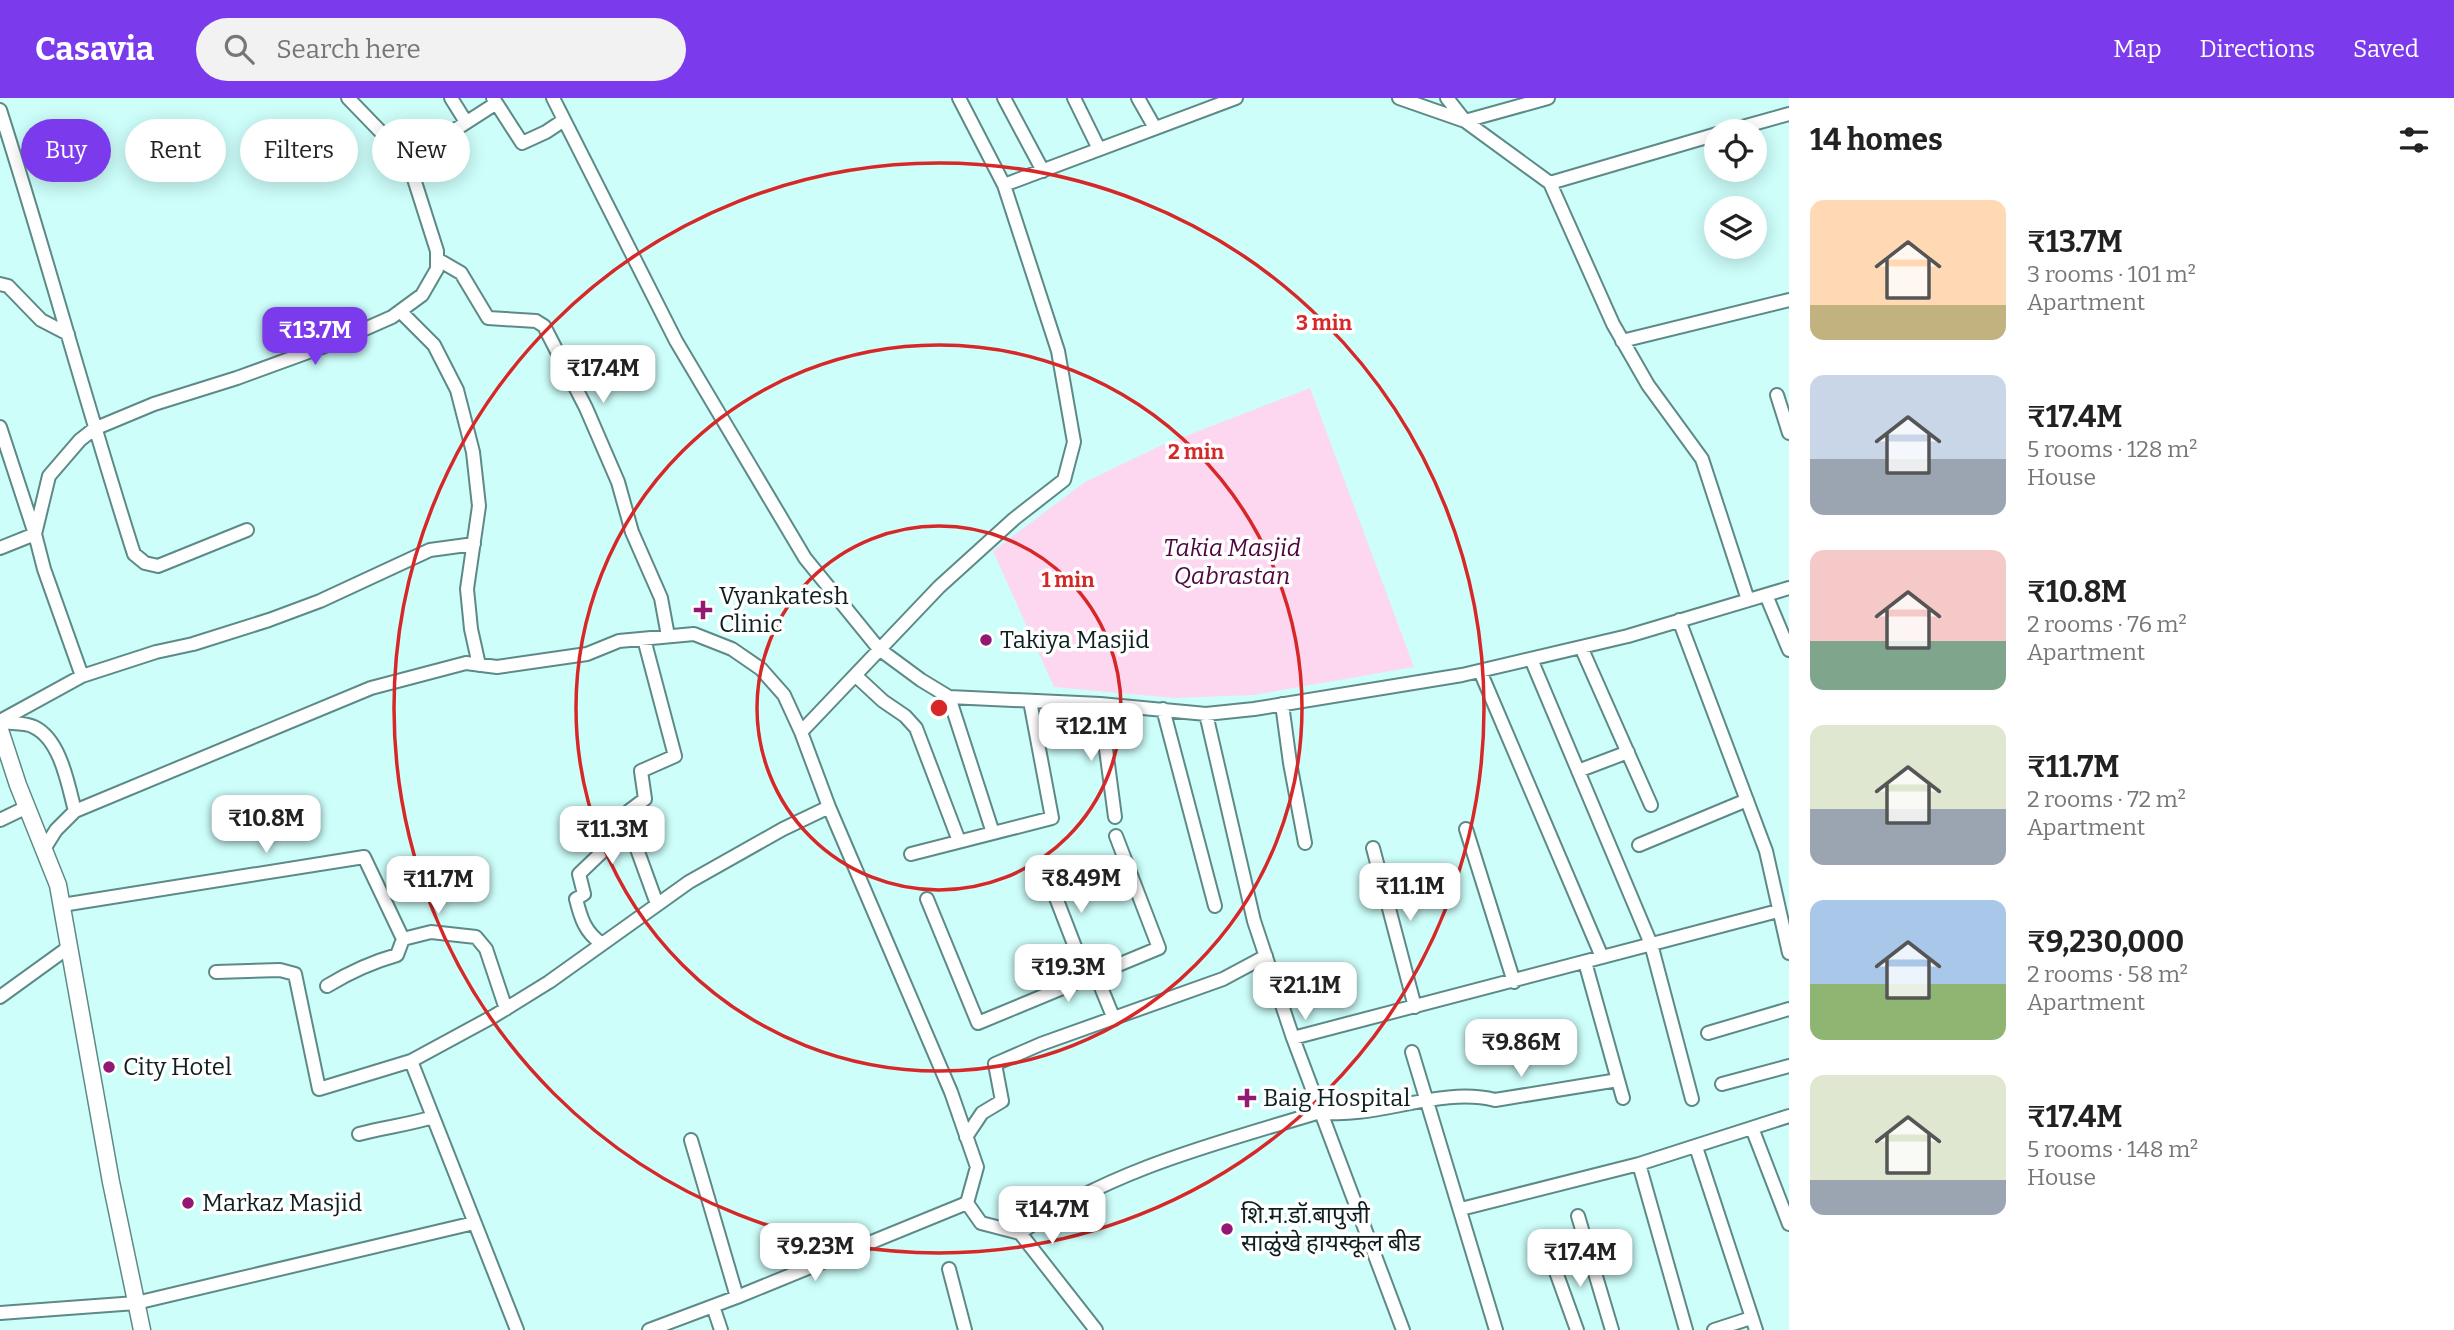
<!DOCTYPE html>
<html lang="en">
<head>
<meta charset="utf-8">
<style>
	:root { --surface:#fff; --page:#f2f2f2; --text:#222; --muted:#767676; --accent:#7c3aed }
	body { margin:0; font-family:Bitter,"Noto Sans Devanagari",serif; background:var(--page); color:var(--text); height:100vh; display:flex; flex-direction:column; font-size:26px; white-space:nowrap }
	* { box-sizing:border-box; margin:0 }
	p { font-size:23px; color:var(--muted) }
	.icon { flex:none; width:38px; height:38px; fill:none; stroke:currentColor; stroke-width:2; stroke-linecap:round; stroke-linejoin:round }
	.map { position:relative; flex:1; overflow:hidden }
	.side { display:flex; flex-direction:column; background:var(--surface); width:665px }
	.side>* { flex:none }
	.top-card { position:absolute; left:21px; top:21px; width:665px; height:63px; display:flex; gap:14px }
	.tools { position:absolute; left:1704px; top:21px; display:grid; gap:14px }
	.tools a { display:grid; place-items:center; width:63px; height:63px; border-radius:50%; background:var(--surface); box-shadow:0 4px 18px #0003; font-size:35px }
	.price { position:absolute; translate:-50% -60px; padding:0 16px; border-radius:14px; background:#fff; color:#222; font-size:23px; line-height:46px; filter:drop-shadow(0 2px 4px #0008) }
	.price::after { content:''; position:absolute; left:50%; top:42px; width:21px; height:16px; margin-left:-10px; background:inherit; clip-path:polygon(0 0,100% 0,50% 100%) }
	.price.current { background:var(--accent); color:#fff }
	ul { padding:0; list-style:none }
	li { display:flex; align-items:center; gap:21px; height:175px; padding:0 21px }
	li span { display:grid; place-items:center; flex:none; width:196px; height:140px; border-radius:14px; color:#555 }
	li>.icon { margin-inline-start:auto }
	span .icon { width:84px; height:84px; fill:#fffc; stroke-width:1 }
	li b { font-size:30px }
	h2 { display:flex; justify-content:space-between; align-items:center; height:84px; padding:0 21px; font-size:30px }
	.tag { padding:0 24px; border-radius:32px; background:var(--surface); box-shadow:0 4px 18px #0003; font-size:24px; line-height:63px }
	.tag.current { background:var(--accent); color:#fff }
	header { display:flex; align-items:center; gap:42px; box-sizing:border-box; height:98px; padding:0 35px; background:var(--accent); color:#fff }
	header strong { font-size:33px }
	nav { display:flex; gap:38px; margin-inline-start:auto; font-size:24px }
	.search { width:490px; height:63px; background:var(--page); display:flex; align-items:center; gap:18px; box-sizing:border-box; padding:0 24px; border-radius:38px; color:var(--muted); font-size:26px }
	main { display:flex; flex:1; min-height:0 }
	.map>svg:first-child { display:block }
</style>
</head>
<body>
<header>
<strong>Casavia</strong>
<div class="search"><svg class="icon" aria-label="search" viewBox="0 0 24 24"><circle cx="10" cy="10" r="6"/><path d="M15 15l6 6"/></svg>Search here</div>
<nav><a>Map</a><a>Directions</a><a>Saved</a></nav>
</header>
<main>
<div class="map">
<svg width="1789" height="1232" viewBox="0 0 1789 1232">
	<rect width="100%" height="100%" fill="#cdfefa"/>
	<!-- green -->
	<path fill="#fdd7ef" d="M1310,290L1414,569L1253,597L1174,600L1054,589L993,453L1085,384L1162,347Z"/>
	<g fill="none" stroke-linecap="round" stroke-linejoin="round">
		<defs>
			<path id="minor" d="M451,0L466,24
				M493,0L522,45L546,34L564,22
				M553,0L676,243L805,460L879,551L921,582L949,599L1100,606L1206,616L1254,611L1462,577L1628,538L1789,490
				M1004,0L1043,73
				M1074,0L1099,51
				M1138,0L1155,30
				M1399,0L1465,23L1550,85L1613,226L1648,287L1702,361L1748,502
				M1447,0L1465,23L1548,0
				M0,12C47,159 87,309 134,456L145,465L158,468L247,432
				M1728,33L1789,16
				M408,62L495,6
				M1550,85L1717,36
				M1004,87L1236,0
				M437,161L461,175L488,220L536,223L544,228L586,310L618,384L632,434L661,500L668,538
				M0,186L8,188L41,222L68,236
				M400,213L434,247L457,292L473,354L479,408L467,491L471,531L479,567
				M1622,243L1789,202
				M1777,297L1789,335
				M0,329L35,436L44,471L82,578
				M0,450L35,436L49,378L80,342L94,331L154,306L237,280L333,245L392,219L422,197L437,171V153L408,62L348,0
				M1766,497L1789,552
				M1679,522L1766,753L1789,855
				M1581,549L1651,707
				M1531,561L1651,846L1692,1001
				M1480,573L1602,859
				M856,578L883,603L905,618L916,630L959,743
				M949,599L993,735
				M1100,606L1115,719
				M1282,606L1290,665L1305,745
				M1163,611L1215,808
				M1206,616L1254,823L1293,940L1403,1232
				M0,623L82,578L156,554L193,546L269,522L320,503L430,452L474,446
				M0,624C10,626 25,624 34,629C61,642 68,687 75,713L371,590L466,565L497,569L587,556L619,543L694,536L732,551L761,571L784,597L801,634L829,709L951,994L977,1069L967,1105L981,1125L1020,1135L1096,1232
				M801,634L939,489L1014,421L1064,382L1074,344L1058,253L1004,87L959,0
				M1578,673L1628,654
				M0,722L27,709
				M1466,731L1514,884
				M633,740L657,806
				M1639,747L1747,702
				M1373,750L1415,909
				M44,751L56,732L75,713
				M911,756L1052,720L1030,603
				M1043,766L1087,880
				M927,801L978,925L1159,850L1116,738
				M62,807L364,759L403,841
				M602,846C585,834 581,821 576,801L584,796L579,776L603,753L633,740L629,713L645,701L641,673L675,658L644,541
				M1585,864L1623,1000
				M216,874L280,872L295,876L319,991L411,963
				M1096,877L1114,921
				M327,888C350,874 372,864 397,857L403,841L431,834L476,839L486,851L506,911
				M0,899L69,849
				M1708,935L1789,911
				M1293,940L1778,813
				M1412,954L1496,1232
				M1722,986L1789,968
				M1752,1030L1789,1126
				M359,1036C384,1029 408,1027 433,1019
				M966,1039L982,1015L1002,1003L995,966L1041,946L1223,881L1266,858
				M691,1042L737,1199
				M1696,1049L1756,1232
				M1639,1066L1686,1232
				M1461,1111L1639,1066L1789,1018
				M1578,1118L1612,1232
				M1020,1135C1109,1072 1217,1045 1320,1014C1374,1022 1440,988 1495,1002L1618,982
				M1551,1160L1577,1232
				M949,1171L965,1232
				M713,1208L721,1232
				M0,1215L136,1205L474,1125
				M517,1232L411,963L494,918L549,884L689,784L783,731L829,709
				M649,1232L737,1199L967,1105
				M1714,1232L1751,1220"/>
			<path id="tertiary" d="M0,632L18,687L58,787L111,1084L142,1232"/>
		</defs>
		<!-- minor casing -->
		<use href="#minor" stroke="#5d8a87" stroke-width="16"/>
		<!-- tertiary casing -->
		<use href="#tertiary" stroke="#5d8a87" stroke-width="19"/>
		<!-- minor -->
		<use href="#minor" stroke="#fff" stroke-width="12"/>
		<!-- tertiary -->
		<use href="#tertiary" stroke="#fff" stroke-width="16"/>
	</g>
	<!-- distance rings -->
	<g fill="none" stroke="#d62828" stroke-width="3.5">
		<circle cx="939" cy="610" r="182"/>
		<circle cx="939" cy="610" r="363"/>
		<circle cx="939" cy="610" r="545"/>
	</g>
	<!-- markers -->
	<g fill="#921874" stroke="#fff" stroke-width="2.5">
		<path d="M699.5 501.5h7v7h7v7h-7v7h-7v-7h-7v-7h7z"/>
		<circle cx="986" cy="542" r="7"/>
		<circle cx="109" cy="969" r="7"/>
		<path d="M1243.5 989.5h7v7h7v7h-7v7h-7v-7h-7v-7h7z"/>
		<circle cx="188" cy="1105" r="7"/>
		<circle cx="1227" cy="1131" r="7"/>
	</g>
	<g text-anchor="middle" stroke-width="7" stroke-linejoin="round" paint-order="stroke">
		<!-- park labels -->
		<g font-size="24" font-style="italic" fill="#4f063e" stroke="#fff">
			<text x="1232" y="458">Takia Masjid<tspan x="1232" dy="28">Qabrastan</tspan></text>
		</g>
		<!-- poi labels -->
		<g font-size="24" fill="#0d1f1f" stroke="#fff" text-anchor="start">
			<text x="719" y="506">Vyankatesh<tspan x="719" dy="28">Clinic</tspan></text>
			<text x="1000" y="550">Takiya Masjid</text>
			<text x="123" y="977">City Hotel</text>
			<text x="1263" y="1008">Baig Hospital</text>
			<text x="202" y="1113">Markaz Masjid</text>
			<text x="1241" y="1125">शि.म.डॉ.बापुजी<tspan x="1241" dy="28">साळुंखे हायस्कूल बीड</tspan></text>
		</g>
	</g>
	<circle cx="939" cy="610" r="10" fill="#d62828" stroke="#fff" stroke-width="3.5"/>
	<g font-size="21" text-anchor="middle" font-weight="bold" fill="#d62828" stroke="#fff" stroke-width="7" stroke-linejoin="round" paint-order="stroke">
		<text x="1324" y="232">3 min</text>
		<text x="1196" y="361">2 min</text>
		<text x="1068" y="489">1 min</text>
	</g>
</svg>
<div class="tools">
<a><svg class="icon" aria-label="locate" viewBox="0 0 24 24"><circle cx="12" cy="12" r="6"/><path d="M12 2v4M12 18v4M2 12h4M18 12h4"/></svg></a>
<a><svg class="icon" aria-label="layers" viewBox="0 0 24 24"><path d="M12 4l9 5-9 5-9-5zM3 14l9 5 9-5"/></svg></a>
</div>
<b class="price current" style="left:315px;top:269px">₹13.7M</b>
<b class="price" style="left:603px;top:307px">₹17.4M</b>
<b class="price" style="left:1091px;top:665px">₹12.1M</b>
<b class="price" style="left:266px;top:757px">₹10.8M</b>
<b class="price" style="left:612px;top:768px">₹11.3M</b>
<b class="price" style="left:1081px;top:817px">₹8.49M</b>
<b class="price" style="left:438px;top:818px">₹11.7M</b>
<b class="price" style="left:1410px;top:825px">₹11.1M</b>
<b class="price" style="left:1068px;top:906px">₹19.3M</b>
<b class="price" style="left:1305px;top:924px">₹21.1M</b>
<b class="price" style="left:1521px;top:981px">₹9.86M</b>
<b class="price" style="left:1052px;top:1148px">₹14.7M</b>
<b class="price" style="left:815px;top:1185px">₹9.23M</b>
<b class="price" style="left:1580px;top:1191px">₹17.4M</b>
<div class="top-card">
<a class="tag current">Buy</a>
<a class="tag">Rent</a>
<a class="tag">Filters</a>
<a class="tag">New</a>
</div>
</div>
<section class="side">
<h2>14 homes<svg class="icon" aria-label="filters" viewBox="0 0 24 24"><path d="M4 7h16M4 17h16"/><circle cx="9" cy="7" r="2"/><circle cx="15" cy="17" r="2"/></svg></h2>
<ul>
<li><span style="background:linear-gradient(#ffd9b3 75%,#c2b280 0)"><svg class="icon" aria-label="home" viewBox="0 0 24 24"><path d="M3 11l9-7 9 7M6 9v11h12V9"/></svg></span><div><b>₹13.7M</b><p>3 rooms · 101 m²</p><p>Apartment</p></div></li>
<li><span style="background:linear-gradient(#c9d6e8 60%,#9aa5b1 0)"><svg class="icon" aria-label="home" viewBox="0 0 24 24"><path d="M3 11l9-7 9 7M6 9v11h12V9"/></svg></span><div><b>₹17.4M</b><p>5 rooms · 128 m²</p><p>House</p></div></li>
<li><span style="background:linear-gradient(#f6c9c9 65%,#7fa58c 0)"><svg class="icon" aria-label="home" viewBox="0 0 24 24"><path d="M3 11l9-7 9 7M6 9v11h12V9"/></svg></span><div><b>₹10.8M</b><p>2 rooms · 76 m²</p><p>Apartment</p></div></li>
<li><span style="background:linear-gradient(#dfe7d0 60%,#9aa5b1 0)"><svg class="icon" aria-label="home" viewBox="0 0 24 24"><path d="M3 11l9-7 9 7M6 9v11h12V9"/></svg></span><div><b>₹11.7M</b><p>2 rooms · 72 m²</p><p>Apartment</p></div></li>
<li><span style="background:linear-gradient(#a9c7e8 60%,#8fb573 0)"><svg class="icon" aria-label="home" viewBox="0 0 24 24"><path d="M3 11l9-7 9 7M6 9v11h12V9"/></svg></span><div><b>₹9,230,000</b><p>2 rooms · 58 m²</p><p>Apartment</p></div></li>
<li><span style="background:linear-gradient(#dfe7d0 75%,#9aa5b1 0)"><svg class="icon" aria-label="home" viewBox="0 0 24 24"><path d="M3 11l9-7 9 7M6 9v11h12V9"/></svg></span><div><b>₹17.4M</b><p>5 rooms · 148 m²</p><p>House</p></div></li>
</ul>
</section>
</main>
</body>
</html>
